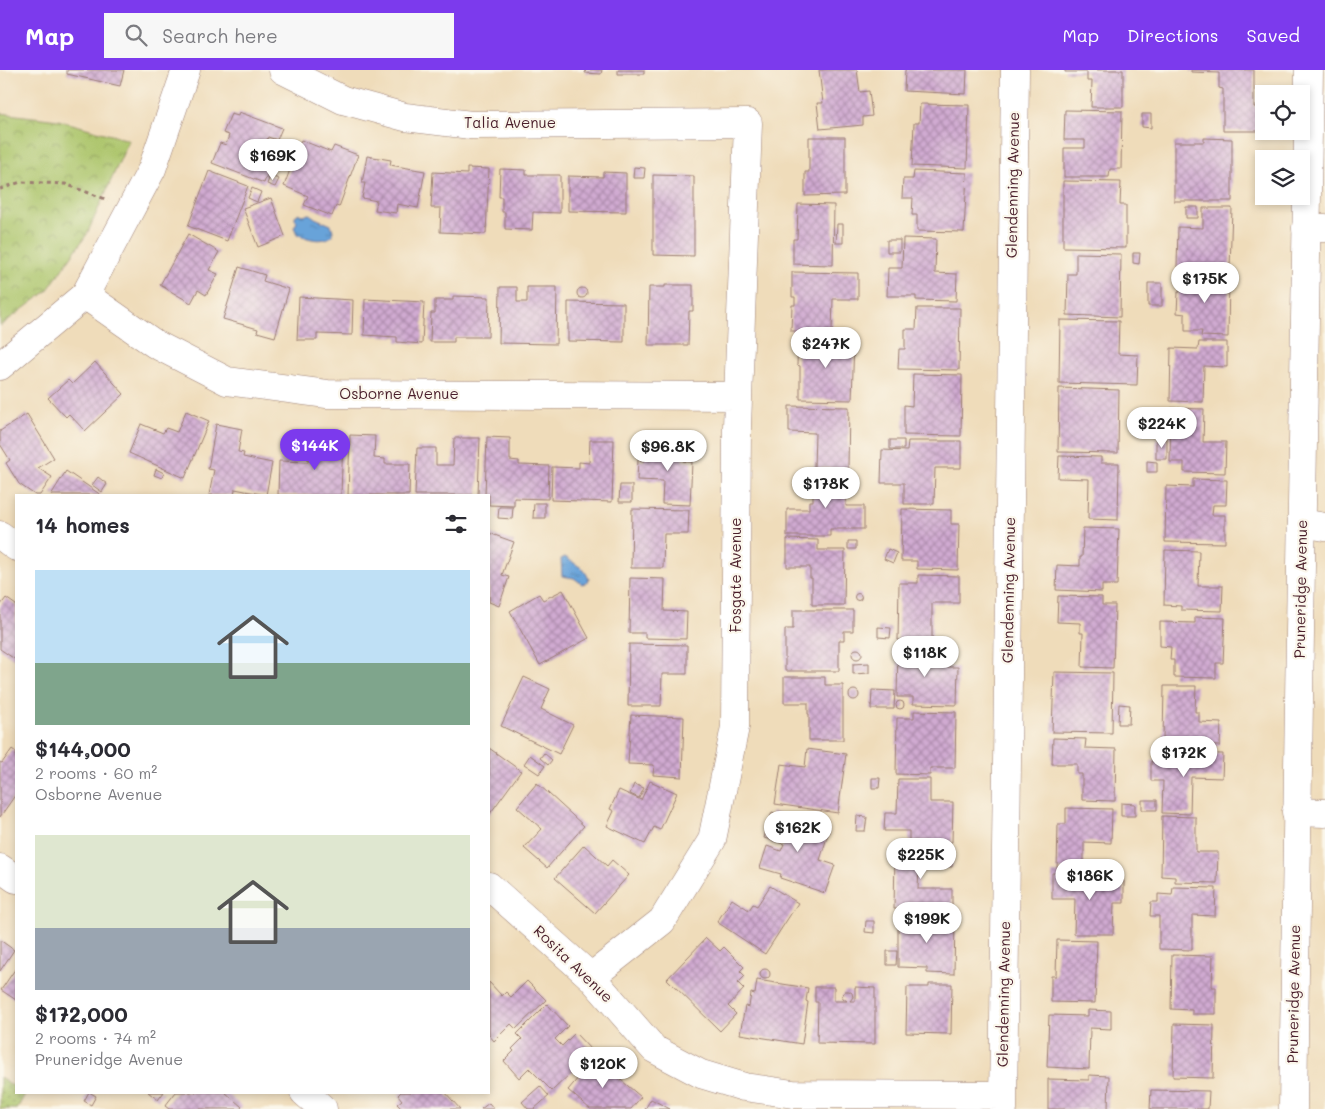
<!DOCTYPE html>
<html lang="en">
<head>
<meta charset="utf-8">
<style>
	:root { --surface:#fff; --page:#f7f7f7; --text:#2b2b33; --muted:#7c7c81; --accent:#7c3aed }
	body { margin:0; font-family:Mali,sans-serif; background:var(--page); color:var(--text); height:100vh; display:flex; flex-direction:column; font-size:19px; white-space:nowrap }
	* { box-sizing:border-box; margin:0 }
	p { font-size:16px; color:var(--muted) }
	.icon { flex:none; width:28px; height:28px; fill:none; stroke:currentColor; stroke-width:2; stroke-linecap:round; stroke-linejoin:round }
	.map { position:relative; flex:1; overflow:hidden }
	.details { position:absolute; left:15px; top:424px; width:475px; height:600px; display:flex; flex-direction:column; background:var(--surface); border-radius:0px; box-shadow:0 2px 8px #0003 }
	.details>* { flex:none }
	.buttons { position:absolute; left:1255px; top:15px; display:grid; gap:10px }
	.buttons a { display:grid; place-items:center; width:55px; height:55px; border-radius:0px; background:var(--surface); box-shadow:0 2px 8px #0003; font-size:25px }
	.price { position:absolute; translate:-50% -42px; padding:0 11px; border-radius:18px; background:#fff; color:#222; font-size:16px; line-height:32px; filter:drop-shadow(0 1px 2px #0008) }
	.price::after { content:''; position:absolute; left:50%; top:30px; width:15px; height:11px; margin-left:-8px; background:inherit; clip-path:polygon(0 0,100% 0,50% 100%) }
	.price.active { background:var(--accent); color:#fff }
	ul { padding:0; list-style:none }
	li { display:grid; align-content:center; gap:10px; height:265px; padding:0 20px }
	li span { display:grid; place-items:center; height:155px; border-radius:0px; color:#555 }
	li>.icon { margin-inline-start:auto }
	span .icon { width:90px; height:90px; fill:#fffc; stroke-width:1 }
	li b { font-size:21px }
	h2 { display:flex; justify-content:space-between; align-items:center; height:60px; padding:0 20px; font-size:21px }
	header { display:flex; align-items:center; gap:30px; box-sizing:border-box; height:70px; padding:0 25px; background:var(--accent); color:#fff }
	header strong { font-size:24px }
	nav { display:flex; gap:28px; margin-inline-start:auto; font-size:18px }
	.search { width:350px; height:45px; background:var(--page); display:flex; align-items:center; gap:12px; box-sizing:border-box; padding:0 18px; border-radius:0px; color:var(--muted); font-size:19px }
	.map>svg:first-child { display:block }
</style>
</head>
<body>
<header>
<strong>Map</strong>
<div class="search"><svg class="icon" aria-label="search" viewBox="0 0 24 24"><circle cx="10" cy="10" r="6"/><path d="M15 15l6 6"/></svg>Search here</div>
<nav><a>Map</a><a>Directions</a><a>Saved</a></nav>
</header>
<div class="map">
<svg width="1325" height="1039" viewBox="0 0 1325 1039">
	<defs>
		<pattern id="grass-dots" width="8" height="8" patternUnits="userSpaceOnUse" patternTransform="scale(1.25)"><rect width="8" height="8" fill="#acc56b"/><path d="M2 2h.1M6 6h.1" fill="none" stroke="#8e9f58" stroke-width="1.8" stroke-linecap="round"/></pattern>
		<pattern id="park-crowns" width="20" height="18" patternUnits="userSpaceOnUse" patternTransform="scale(1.25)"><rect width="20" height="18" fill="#acc56b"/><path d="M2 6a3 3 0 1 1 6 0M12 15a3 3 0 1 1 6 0" fill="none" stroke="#8e9f58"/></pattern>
		<pattern id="water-ripples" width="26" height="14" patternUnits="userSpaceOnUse" patternTransform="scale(1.25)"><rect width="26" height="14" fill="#68a3d9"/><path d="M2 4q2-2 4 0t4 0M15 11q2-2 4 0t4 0" fill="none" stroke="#5884b0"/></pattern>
		<pattern id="building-cross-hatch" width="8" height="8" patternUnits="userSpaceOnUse" patternTransform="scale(1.25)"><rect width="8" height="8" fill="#d0aad1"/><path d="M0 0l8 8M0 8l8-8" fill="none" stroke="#ab8aaa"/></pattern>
	</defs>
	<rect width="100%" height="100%" fill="#fbf7ec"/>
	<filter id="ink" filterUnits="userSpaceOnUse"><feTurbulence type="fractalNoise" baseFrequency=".02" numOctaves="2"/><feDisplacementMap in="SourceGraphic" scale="10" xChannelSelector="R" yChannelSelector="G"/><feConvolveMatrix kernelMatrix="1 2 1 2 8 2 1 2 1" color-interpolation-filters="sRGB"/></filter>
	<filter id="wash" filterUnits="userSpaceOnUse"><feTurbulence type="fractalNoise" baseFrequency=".0096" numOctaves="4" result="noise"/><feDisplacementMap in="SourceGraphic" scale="20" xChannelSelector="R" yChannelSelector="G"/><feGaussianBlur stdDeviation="1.12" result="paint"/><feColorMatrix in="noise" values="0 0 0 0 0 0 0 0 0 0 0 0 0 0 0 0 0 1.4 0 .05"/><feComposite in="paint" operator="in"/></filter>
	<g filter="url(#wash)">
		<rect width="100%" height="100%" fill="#efdcba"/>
		<!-- grass -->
		<path fill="url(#grass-dots)" stroke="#7b724b" d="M0,1007L16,1018V1022L23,1023L25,1024L17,1039H0Z"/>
		<!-- park -->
		<path fill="url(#park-crowns)" stroke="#7b724b" d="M0,43L58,50L129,70L87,164L47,221L0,256Z"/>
		<!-- water -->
		<path fill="url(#water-ripples)" stroke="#596182" d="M299,143L302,145L310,144L315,148L331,155L333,160L332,166C322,173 308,169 297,164L294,157L297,152L295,149V146Z
			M565,487L583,499L589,508L588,512L582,514L574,508L562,506L561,489Z"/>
		<g id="blocks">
			<!-- building -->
			<path fill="url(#building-cross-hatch)" d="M67,0H124L120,16L67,4Z
				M586,0H602L601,4L585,3Z
				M618,0H644V4H618Z
				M819,0H857L860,22L869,21L872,46L863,47V55L820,59L817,33H823Z
				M905,0H967L966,24L904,21Z
				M1065,0H1123V37H1091L1092,11H1087V2H1065Z
				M1191,0H1254V37H1260V61H1223V19L1219,18V3L1191,2Z
				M920,34L969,35L967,98L912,96L914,53H919Z
				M1065,40L1122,41L1121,99H1110L1109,107H1064V78H1085V70H1064Z
				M239,42L282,58L277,70L268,67L262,80L275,85L264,113L212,93L220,73L226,75L229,65L223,63L231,44L238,46Z
				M1142,44H1151V58L1142,57Z
				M809,67H845V125L805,126V102H809Z
				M1204,68L1232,69V131H1174V72H1204Z
				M301,70L331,82L334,76L358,85L339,137L336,136L332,146L304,135L308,126L284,116Z
				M367,86L391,90L390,95L425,101L418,138L397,134L396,143L375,140L377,131L362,128L365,113H362Z
				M634,97L645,98L644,108H633Z
				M467,98L489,99L486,164L440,162L441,138H431L433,102L467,104Z
				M500,99L526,100V105H560V143L533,142L532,160L505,159V142H502V127H499Z
				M209,101L248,116L227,171L188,156Z
				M914,101L967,103L964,162L917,161V145H912L913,128H902L903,109H913Z
				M603,102L626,103V142L568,141V106L603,107Z
				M653,105L694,106V186L653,185Z
				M270,106L279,109L275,117L267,114Z
				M1063,111L1121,112L1120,135H1126V178L1063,177Z
				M252,118L261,122L257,132L248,128Z
				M271,128L285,166L258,177L243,138Z
				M798,134L834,135L833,195L793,194V169H797Z
				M1186,137H1198V148H1186Z
				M1203,138H1232L1230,198L1177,197L1178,157L1203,158Z
				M837,154H843V173H836Z
				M188,164L219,182L209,200L218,204L206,225L198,220L191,233L160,215Z
				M903,168L936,169L935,203L957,204L956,231L916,230V226H887L888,198H902Z
				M887,170H900V182H887Z
				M1076,183L1121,184L1120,247L1067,245L1068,204H1076Z
				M1133,183H1140L1139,194L1133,193Z
				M239,197L265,205L263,211L289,219L275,267L257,262L258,259L223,249Z
				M792,202L858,203V229H833L832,261H791L792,235H795V227H792Z
				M1181,204L1229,205L1228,267L1201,266L1202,261H1185V244L1177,243L1178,222H1180Z
				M1148,213H1162V236H1148Z
				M665,215H693V241H689L688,275H648L649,217H665Z
				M500,217H517V232H527V217H557L556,274L499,273Z
				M577 223a5 5 0 1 1 10 0a5 5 0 1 1-10 0Z
				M453,226L489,227L488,267H454V272H430L431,243H435V230H453Z
				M299,227L353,230L352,265L317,264V270H297Z
				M365,229L424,232L422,274L397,272V267L364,265Z
				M568,232L624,233V272L568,271Z
				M917,238H960L959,300L898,299L899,279H905V259H916Z
				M1060,250L1119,251L1118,284L1138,285L1137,315L1059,313Z
				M798,269L854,270L852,330L800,329V296L797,295Z
				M1199,272H1227V297L1204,296L1203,332L1170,331L1171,278L1198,279Z
				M95,292L124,324L85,361L69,344L66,347L48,328L68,310L72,314Z
				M913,304L962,305L961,366L904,365V335L912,336Z
				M1059,318L1119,320L1118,383L1058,382Z
				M789,336L849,337L848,398H814L815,363L789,362Z
				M1171,338L1204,339L1203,372H1226L1225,403L1184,402V392H1170Z
				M186,341L209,351L185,408L129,383L141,354L163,363L166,358L177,362Z
				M27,344L54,388L38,398L52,407L40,425H35L19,414L6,393L10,390L0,374V361Z
				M216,354L242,359L238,382L244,383L243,387L272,393L266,425L235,419L234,425H209L214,400L208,399Z
				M350,365L375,366L374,388L385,389V394H410L409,425H348Z
				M314,366L343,367L341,425H278L279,391L308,392V388L313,389Z
				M487,367L510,368V390L519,391V395L549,396L548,429L514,428V436L489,435V425H485Z
				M454,368H480L478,425H415L417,378H436V395H453Z
				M1156,369H1167V389H1156Z
				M590,370H614L612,432L551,430L552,397L579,398V392L589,393Z
				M890,370H904V379H890Z
				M908,371H961V398H935L934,434H904V413H881L882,380L907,381Z
				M644,373L683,374V391L692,392L690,435L662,434L663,411L637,410L638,390L644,391Z
				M1059,386L1101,387V393H1119L1118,450L1088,449L1089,409L1058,408Z
				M1147,391L1157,392V402H1147Z
				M156,399L164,403L162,408L154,405Z
				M66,401L101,425H51Z
				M813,403L847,404L846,436H864V459H830V466H787V439H809V431H813Z
				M98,407L107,414L102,422L92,415Z
				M1193,409L1227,410L1226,435H1213L1212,445H1225V473L1165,472L1166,416L1193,417Z
				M620,415H632V432H619Z
				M534,433H545V448H533Z
				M499,437H513L512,449L498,448Z
				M632,439L689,440L688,464H664L663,498H631Z
				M902,439L951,440V454H959L958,500L917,499V491H901Z
				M1083,458L1119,459L1117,515H1102V522L1056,520L1057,495L1080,496V487H1082Z
				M489,463L514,472L502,505L509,507L499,536L489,532Z
				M787,469L818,470V480H845L844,535H812V508H810V497H787Z
				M848,471H856V479H848Z
				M888,479L897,483L893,493L884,489Z
				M1165,480L1199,481L1198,516H1223L1222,541L1181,540V536L1164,535Z
				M918,505L959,506V533H932V570H898L899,513H918Z
				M630,508L665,509L664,541L687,542L686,569L645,568V563H629Z
				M563,520L589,568L540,595L510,541L539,524L543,530Z
				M854.5 527a3.5 3.5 0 1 1 7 0a3.5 3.5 0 1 1-7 0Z
				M1058,526L1102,527V535H1115L1113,598L1082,597L1083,563H1080V553L1057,552Z
				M6,528L16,535V590L0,579V536Z
				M793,540H853V561H844V570H839V601H785V559H793Z
				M1195,547L1225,548L1223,593H1216V608L1174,607V590H1170L1171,577L1160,576V552L1195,553Z
				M878,557L891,558L890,568L878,567Z
				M629,574L687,575V604H662L661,636H628Z
				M898,576H930V597H958L957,635L913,634V627H897Z
				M852 584a5 5 0 1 1 10 0a5 5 0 1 1-10 0Z
				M869,593V603L853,604V594Z
				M1054,602L1113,603L1112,663L1052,662Z
				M524,607L550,619L541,639L573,655L559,684L501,656Z
				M784,607H825V615H843V670H809V644H808V633H784Z
				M1164,616H1196L1195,642H1199V652L1221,653L1220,676L1178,675V670H1163Z
				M849 625a5 5 0 1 1 10 0a5 5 0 1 1-10 0Z
				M872,620L895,621L894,639H871Z
				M896 635a4 4 0 1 1 8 0a4 4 0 1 1-8 0Z
				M1119,634L1130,635L1129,654H1118Z
				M914,641L956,642L955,698H930V705L896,704L897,648H914Z
				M631,645L684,647L682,707L653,705L654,695L628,694Z
				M1053,668L1086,669L1085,678L1116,679L1115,731L1082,730V704H1077V694H1052Z
				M489,678L521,701L489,745Z
				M12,679L16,682V724L0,747V692L2,693Z
				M807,679L846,684L838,743L775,734L781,694L805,697Z
				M544,683L552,690L548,695L540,688Z
				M1177,683L1223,684L1222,708L1191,707L1190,744L1162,743L1163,711H1151V691H1177Z
				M530,685L545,696L539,704L524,694Z
				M872,708H880L879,718H872Z
				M898,709H930V732H953L952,772L909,771V761H884L885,743H897Z
				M650,711L677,723L660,760L654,757L645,774L607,756L614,741L610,739L619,720L641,730Z
				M537,713L584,756L547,798L524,778L542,759L517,737Z
				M634,714L644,718L639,728L630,724Z
				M1142,730H1157V740H1142Z
				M1121,733L1135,734V746H1121Z
				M1066,738L1112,739L1111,773L1084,772V800H1057L1058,754H1066Z
				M772,742L829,761L820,790L835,795L825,823L780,808L781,804L760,798L767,776L781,781L784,774L764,768Z
				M857,746L867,747L865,761H856Z
				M1162,746L1196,747V782H1218L1217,813L1175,812V807L1161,806Z
				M584,775L607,796L612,790L629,805L595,843L555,808Z
				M912,777L953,778L952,797L919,796L918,819H952V840L894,839L895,783L912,784Z
				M1052,803L1095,804V811H1124V833H1114L1113,864H1074L1075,829H1052Z
				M770,816L798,833L765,884L717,852L732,829L749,840L753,834L757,836Z
				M1173,817L1216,818L1215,846L1192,845V880L1159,879V846H1150L1151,832H1158V824L1172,825Z
				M898,848L955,849L954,904L927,903V898L898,897Z
				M866,851H874V863L865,862Z
				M706,868L720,881L724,877L744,897L740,901L745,906L738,913L744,919L728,936L736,944L720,961L667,909Z
				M0,870L14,880L0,901Z
				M1057,870L1097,871L1095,933L1051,932V906H1056Z
				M887,881H897L896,895H887Z
				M1172,885L1213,886L1212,917H1216V944H1192V940L1171,939Z
				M16,898V930L1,920Z
				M760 904a5 5 0 1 1 10 0a5 5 0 1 1-10 0Z
				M757,910L808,918L806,931L808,932L802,974L740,964L745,936L749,937L751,923L755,924Z
				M527,911L546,930L516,959L511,954L494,971L489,965V912L502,926L506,922L511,927Z
				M929,914H952L951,964L906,963L907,917H929Z
				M815,917H834V931H847L843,928L842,926L845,921H849L852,923L853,927L850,931H855V917L875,918V974L817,973L818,932H815Z
				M547,934L568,956L555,969L562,976L575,963L593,982L552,1021L529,998L519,1008L504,991L514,981L512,979L522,969L517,964Z
				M1088,940L1111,941V959L1090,958L1089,999L1047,997L1049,945L1088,946Z
				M1174,954L1214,955L1213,1008L1173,1007Z
				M595,988L641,1027L631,1039H590L568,1020Z
				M1089,1005L1109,1006L1108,1039H1048V1009L1089,1010Z
				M540,1016L549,1026L534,1039H528L522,1032Z
				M1151,1020L1209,1021L1208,1039H1150Z
				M89,1022L96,1026L91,1035L84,1031Z
				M148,1022H164L158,1030Z
				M176,1022H225L242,1037L240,1039H169L165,1036Z
				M401,1022H445L460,1039H402L397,1034L402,1030L398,1025Z
				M651,1029L670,1039H645Z
				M489,1033L494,1039H481Z"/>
		</g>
	</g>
	<g filter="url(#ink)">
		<use href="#blocks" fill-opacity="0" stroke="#9c7e72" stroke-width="1"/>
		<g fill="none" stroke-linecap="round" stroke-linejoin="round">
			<defs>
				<path id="minor" d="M283,0L343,30L405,47L471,55L748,53L737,357L735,657L712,770L662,851L591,907
					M1306,158H1325
					M85,225L155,274L227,311L327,324L738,326
					M0,296L85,225L152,99L186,0
					M1302,453L1325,457
					M0,465L16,477
					M1296,742L1325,743
					M0,798L16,809
					M489,816L591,907L654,979L701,1004L744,1017L793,1024L1003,1025
					M304,1022L323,1039
					M1003,1039L1015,0"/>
				<path id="major" d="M1293,1039C1297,693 1304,346 1309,0"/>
			</defs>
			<!-- minor casing -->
			<use href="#minor" stroke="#9c7e72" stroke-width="29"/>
			<!-- major casing -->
			<use href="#major" stroke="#9c7e72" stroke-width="29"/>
			<!-- path -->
			<path stroke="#9c7e72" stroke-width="3" stroke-dasharray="4 4" stroke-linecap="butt" d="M0,119L21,112L65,114L108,130"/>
			<!-- minor -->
			<use href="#minor" stroke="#fff" stroke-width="28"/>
			<!-- major -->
			<use href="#major" stroke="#fff" stroke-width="28"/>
		</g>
	</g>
	<g text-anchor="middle" stroke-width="4.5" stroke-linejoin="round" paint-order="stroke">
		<!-- street labels -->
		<g font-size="15" fill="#4a1f2b" stroke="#fbf7ec">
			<text x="510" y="58">Talia Avenue</text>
			<text transform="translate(1013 115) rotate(-89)" y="5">Glendenning Avenue</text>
			<text x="399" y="329">Osborne Avenue</text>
			<text transform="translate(736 505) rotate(-90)" y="5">Fosgate Avenue</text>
			<text transform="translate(1301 519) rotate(-89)" y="5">Pruneridge Avenue</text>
			<text transform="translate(1009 520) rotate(-89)" y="5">Glendenning Avenue</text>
			<text transform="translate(573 894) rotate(44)" y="5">Rosita Avenue</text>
			<text transform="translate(1004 924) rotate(-89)" y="5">Glendenning Avenue</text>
			<text transform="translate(1294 924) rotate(-89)" y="5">Pruneridge Avenue</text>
		</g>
	</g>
</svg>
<div class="buttons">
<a><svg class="icon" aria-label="locate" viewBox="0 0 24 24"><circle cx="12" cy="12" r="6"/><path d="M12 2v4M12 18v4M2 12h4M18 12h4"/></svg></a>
<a><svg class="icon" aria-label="layers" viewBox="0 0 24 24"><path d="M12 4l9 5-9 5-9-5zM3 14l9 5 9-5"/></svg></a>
</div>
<b class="price" style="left:273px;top:111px">$169K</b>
<b class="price" style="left:1205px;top:234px">$175K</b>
<b class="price" style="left:826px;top:299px">$247K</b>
<b class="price" style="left:1162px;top:379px">$224K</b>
<b class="price active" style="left:315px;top:401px">$144K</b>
<b class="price" style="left:668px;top:402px">$96.8K</b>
<b class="price" style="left:826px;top:439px">$178K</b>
<b class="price" style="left:925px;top:608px">$118K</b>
<b class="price" style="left:1184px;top:708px">$172K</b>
<b class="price" style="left:798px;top:783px">$162K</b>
<b class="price" style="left:921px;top:810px">$225K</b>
<b class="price" style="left:1090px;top:831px">$186K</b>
<b class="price" style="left:927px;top:874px">$199K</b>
<b class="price" style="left:603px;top:1019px">$120K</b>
<section class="details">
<h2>14 homes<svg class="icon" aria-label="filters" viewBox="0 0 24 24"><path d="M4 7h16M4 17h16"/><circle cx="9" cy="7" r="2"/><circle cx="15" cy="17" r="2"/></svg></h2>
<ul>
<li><span style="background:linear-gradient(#bfe0f5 60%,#7fa58c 0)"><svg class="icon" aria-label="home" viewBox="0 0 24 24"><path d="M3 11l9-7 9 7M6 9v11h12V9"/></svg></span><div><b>$144,000</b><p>2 rooms · 60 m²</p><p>Osborne Avenue</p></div></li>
<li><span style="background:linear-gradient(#dfe7d0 60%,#9aa5b1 0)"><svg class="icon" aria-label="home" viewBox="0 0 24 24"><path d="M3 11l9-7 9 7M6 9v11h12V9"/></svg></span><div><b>$172,000</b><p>2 rooms · 74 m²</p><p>Pruneridge Avenue</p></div></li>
</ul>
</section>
</div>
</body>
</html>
